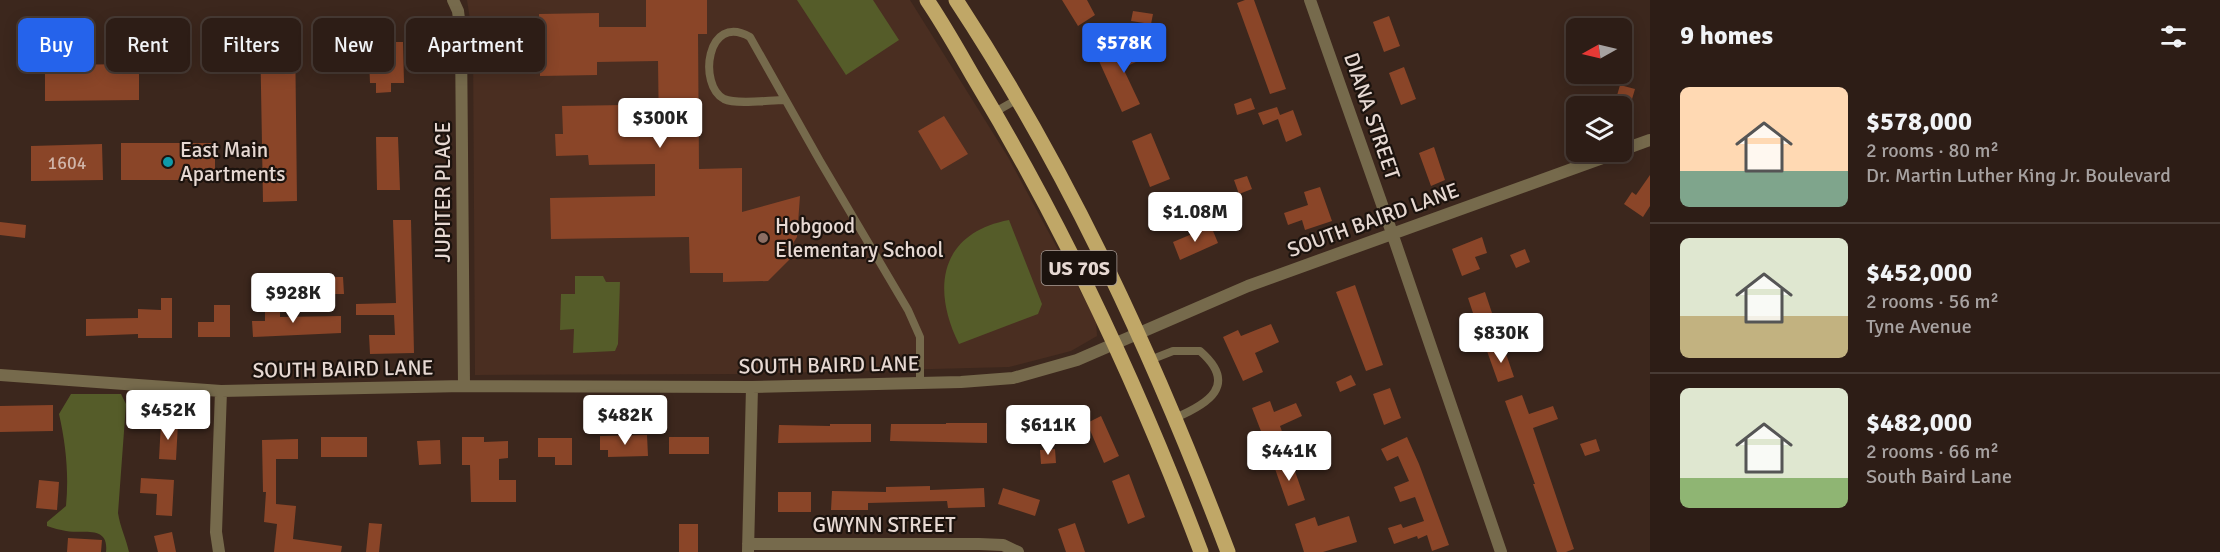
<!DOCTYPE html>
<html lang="en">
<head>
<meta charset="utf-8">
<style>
	:root { --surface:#2d1d16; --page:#35261f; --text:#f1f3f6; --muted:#a7a2a1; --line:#483b35; --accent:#2563eb }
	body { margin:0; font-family:Signika,sans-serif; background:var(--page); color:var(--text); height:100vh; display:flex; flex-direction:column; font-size:22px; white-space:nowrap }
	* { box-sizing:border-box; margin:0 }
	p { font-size:20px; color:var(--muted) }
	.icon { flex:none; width:33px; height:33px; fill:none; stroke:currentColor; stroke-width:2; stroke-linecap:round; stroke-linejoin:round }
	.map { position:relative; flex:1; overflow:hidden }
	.drawer { display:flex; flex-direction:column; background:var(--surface); width:570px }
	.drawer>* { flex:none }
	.guide { position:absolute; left:18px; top:18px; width:570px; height:54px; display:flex; gap:12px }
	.needle { width:39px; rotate:262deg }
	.fabs { position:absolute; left:1566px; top:18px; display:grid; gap:12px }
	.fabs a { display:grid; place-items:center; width:66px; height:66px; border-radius:9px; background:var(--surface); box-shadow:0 3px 15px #0003,0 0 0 2px var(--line); font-size:30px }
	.price { position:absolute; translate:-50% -51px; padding:0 14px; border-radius:6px; background:#fff; color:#222; font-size:20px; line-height:39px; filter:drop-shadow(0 2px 3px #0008) }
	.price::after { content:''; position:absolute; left:50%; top:36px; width:18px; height:14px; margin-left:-9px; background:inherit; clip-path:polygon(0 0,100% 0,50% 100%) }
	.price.on { background:var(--accent); color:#fff }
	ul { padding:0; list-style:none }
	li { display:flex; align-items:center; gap:18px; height:150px; padding:0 30px }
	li+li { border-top:2px solid var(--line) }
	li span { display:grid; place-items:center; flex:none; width:168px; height:120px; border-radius:9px; color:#555 }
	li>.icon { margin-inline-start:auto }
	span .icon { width:72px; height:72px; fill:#fffc; stroke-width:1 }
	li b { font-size:26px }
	h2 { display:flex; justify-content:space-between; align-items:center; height:72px; padding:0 30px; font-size:26px }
	.chip { padding:0 21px; border-radius:9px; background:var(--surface); box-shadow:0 3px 15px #0003,0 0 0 2px var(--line); font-size:21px; line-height:54px }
	.chip.on { background:var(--accent); color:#fff }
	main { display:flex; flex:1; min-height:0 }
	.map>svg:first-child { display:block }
</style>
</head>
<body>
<main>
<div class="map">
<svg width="1650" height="552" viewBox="0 0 1650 552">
	<rect width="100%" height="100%" fill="#3c271d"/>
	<!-- built -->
	<path fill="#4a2e21" d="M467,0H910L1008,157L1096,320L1097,336L1071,351L1009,367L738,374L475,375L473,39Z"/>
	<!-- green -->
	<path fill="#555c29" d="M797,0H873L899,40L846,75Z
		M1009,220L1042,304L1038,314L959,344C931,288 940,233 1009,220Z
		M575,276H603L606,282H620L618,344L615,351L573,353L574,329L560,330L561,294H575Z
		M71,394H121L126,404L118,513C120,527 126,538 129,552H106C109,525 84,534 66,531C60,530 53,528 47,526V522L66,506C69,475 66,445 59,414Z"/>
	<!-- building -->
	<path fill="#8a4528" d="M646,0H707V34H698L699,169L742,168V212L800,196L797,237L788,251L793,256L768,281L723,282V273H690L689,237L551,239L550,198L655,196V164L589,165L588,155L556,156L555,134H563L562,106L625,105V134H659L658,61L597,62V75L540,76L539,14L599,13V27H646Z
		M1062,0H1087L1095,15L1078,26Z
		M1245,0H1254L1286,89L1270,94L1237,3Z
		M1133,11L1153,14L1151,24L1131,21Z
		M1389,16L1400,46L1384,52L1373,22Z
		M295,30L297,201L263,202L260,31Z
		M1145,40L1151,55L1123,68L1140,104L1122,112L1099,61Z
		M382,42H403L404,83H391V92L376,93V83H370L369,58H383Z
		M139,64V100L45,101V65Z
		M1404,67L1416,99L1401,105L1389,73Z
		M1620,85L1635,89L1630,106H1614Z
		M1251,98L1255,109L1237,115L1234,104Z
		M1277,107L1280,115L1293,110L1302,135L1286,142L1278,119L1263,125L1258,113Z
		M944,116L968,154L941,170L918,131Z
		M1151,133L1170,179L1150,187L1132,141Z
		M376,137H398L400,190H377Z
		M121,143H215V180H121Z
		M102,144L103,180L31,181V146Z
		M1434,147L1445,180L1431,186L1419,153Z
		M1650,175V206L1643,217L1624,204L1632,192L1636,195Z
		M1247,176L1252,189L1239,194L1234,180Z
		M1320,187L1332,221L1305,230L1302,220L1288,225L1284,213L1308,205L1304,192Z
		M393,220H411L414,353L370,354L369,335H395L394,315H356V304L396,303Z
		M0,222L26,225L25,238L0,235Z
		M1211,226L1218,243L1180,260L1173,242Z
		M1482,237L1487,253L1475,257L1480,269L1462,276L1452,249Z
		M1525,249L1530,262L1516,268L1510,255Z
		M329,277H343L344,294H330Z
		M1355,285L1383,365L1366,371L1336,292Z
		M1485,292L1496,325L1479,331L1468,298Z
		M161,298H172V338H138V334L86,336V319L138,318V309L161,310Z
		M280,300V317L341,316V333L253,337L252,321H265V301Z
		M214,305H230V337H198V322H214Z
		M1271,324L1279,342L1255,353L1263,372L1243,381L1223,337L1238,330L1241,336Z
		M1503,345L1514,377L1498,382L1487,351Z
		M1351,375L1356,385L1340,392L1336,382Z
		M1390,388L1401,418L1384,425L1373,394Z
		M1522,395L1529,414L1553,406L1558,419L1533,428L1574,549L1566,552H1557L1533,484H1535L1505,401Z
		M1270,401L1274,412L1296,403L1302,416L1280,426L1284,437L1266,444L1252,408Z
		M53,405V431L0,432V406Z
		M1101,416L1119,456L1104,463L1087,423Z
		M1043,420L1045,437L1008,440L1006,424Z
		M161,422L178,423L176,460L159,459Z
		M946,423H987V443L890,441L891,424H946Z
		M830,424H871V442L778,443L779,425L830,426Z
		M647,435L648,456L608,457V450H600V436Z
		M321,437H367V457H321Z
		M462,437H484V442L508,441V458L499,459V480H516V502H471L470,465H462Z
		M669,437H709V454H669Z
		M1407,437L1419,464L1449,545L1432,551L1427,535L1418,539L1417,536L1394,544L1388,528L1401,524L1403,528L1424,521L1415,497L1400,502L1394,487L1409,481L1398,456L1387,461L1381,449Z
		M538,438H572V465H555V457H538Z
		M298,439V459H276V504L296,506L293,539L342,546L341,552H274L277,524L264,522L266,492H263L262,440Z
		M1596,439L1600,451L1585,456L1580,444Z
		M440,440L441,464L419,465L417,441Z
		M1055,449L1056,463L1041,464L1040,450Z
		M1290,457L1305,500L1288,506L1273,463Z
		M1129,474L1145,517L1128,524L1112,481Z
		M141,478L174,480L172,516L156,515L157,494L140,493Z
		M39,480L59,482L57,510L36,508Z
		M930,486V490L984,488L985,507L948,508L947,501L868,503V510H831L832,491L886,492V487Z
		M1003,488L1040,500L1035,516L998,504Z
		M778,492H811V512H778Z
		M1349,516L1357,542L1323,552H1304L1295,524L1315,517L1318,526Z
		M369,523L382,524L379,552H366Z
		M1075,523L1085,552H1066L1058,529Z
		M679,524H698V552H679Z
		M172,532L176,552H158L154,536Z
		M68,538L102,540L101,552H67Z"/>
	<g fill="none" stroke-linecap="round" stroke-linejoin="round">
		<!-- service -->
		<path stroke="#766a4c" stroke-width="8" d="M784,100C770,100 737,105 724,99C698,86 706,12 750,37L820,161L908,310L920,337V382
			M995,112L1018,99
			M1150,360L1173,351H1200C1239,385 1208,404 1175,418"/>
		<!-- minor -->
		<path stroke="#766a4c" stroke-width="12" d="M453,0L458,11L461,35L464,386
			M1310,0L1392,233L1501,552
			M1622,150L1650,140
			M0,375L221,391L464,386L752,387L961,382L1013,378L1077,360L1248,286L1619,152
			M748,544H979L1003,545L1018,552
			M748,551L752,387
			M219,552L216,532L221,391"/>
		<!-- primary -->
		<path stroke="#c0a767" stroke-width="15" d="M927,0C944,25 959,52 974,78C1065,229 1139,387 1201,552
			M956,0C1070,173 1155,359 1228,552"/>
	</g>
	<!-- markers -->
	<circle fill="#0f9aa8" stroke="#1c130e" stroke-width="2" cx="168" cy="162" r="6"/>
	<circle fill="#8d6e63" stroke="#1c130e" stroke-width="2" cx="763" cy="238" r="6"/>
	<g text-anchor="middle" stroke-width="4.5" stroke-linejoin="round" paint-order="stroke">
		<!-- number labels -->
		<g font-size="18" fill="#d0b4a8">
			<text x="67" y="169">1604</text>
		</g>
		<!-- shield labels -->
		<rect fill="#1c130e" stroke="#aa9e98" stroke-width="1.5" x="1041.5" y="251" width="75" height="34" rx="4.5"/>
		<g font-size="20" font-weight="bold" fill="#e7d9d3">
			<text x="1079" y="275">US 70S</text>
		</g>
		<!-- street labels -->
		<g font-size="21" fill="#e7d9d3" stroke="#1c130e">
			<text transform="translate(1372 116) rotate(71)" y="7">DIANA STREET</text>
			<text transform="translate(443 192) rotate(-90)" y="7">JUPITER PLACE</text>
			<text transform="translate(1373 220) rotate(-20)" y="7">SOUTH BAIRD LANE</text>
			<text transform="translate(829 365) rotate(-1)" y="7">SOUTH BAIRD LANE</text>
			<text transform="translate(343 369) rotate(-1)" y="7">SOUTH BAIRD LANE</text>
			<text x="884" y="532">GWYNN STREET</text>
		</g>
		<!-- poi labels -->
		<g font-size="21" fill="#e7d9d3" stroke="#1c130e" text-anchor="start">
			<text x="180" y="157">East Main<tspan x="180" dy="24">Apartments</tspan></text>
			<text x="775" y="233">Hobgood<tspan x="775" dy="24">Elementary School</tspan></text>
		</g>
	</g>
</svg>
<div class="fabs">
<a><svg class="needle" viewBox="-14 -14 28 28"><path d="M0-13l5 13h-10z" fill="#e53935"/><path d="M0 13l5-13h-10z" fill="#a7a2a1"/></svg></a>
<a><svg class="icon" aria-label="layers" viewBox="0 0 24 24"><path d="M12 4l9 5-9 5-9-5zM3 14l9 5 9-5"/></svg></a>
</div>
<b class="price on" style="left:1124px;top:74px">$578K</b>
<b class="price" style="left:660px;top:149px">$300K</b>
<b class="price" style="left:1195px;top:243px">$1.08M</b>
<b class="price" style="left:293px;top:324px">$928K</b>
<b class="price" style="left:1501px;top:364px">$830K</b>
<b class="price" style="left:168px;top:441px">$452K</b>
<b class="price" style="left:625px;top:446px">$482K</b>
<b class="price" style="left:1048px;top:456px">$611K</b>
<b class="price" style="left:1289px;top:482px">$441K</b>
<div class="guide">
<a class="chip on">Buy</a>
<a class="chip">Rent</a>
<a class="chip">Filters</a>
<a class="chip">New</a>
<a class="chip">Apartment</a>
</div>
</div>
<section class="drawer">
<h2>9 homes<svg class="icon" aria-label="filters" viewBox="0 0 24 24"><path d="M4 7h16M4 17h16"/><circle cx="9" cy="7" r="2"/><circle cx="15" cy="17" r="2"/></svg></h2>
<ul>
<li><span style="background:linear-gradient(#ffd9b3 70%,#7fa58c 0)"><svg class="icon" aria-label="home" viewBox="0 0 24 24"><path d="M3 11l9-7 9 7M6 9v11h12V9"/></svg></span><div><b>$578,000</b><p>2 rooms · 80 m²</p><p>Dr. Martin Luther King Jr. Boulevard</p></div></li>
<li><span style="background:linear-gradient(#dfe7d0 65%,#c2b280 0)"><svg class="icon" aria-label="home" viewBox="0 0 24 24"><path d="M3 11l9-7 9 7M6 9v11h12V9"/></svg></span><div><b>$452,000</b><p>2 rooms · 56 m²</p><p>Tyne Avenue</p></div></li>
<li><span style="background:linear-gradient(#dfe7d0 75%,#8fb573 0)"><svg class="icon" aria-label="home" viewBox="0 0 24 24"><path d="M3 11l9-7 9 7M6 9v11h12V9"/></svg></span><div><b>$482,000</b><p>2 rooms · 66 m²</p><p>South Baird Lane</p></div></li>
</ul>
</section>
</main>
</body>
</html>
